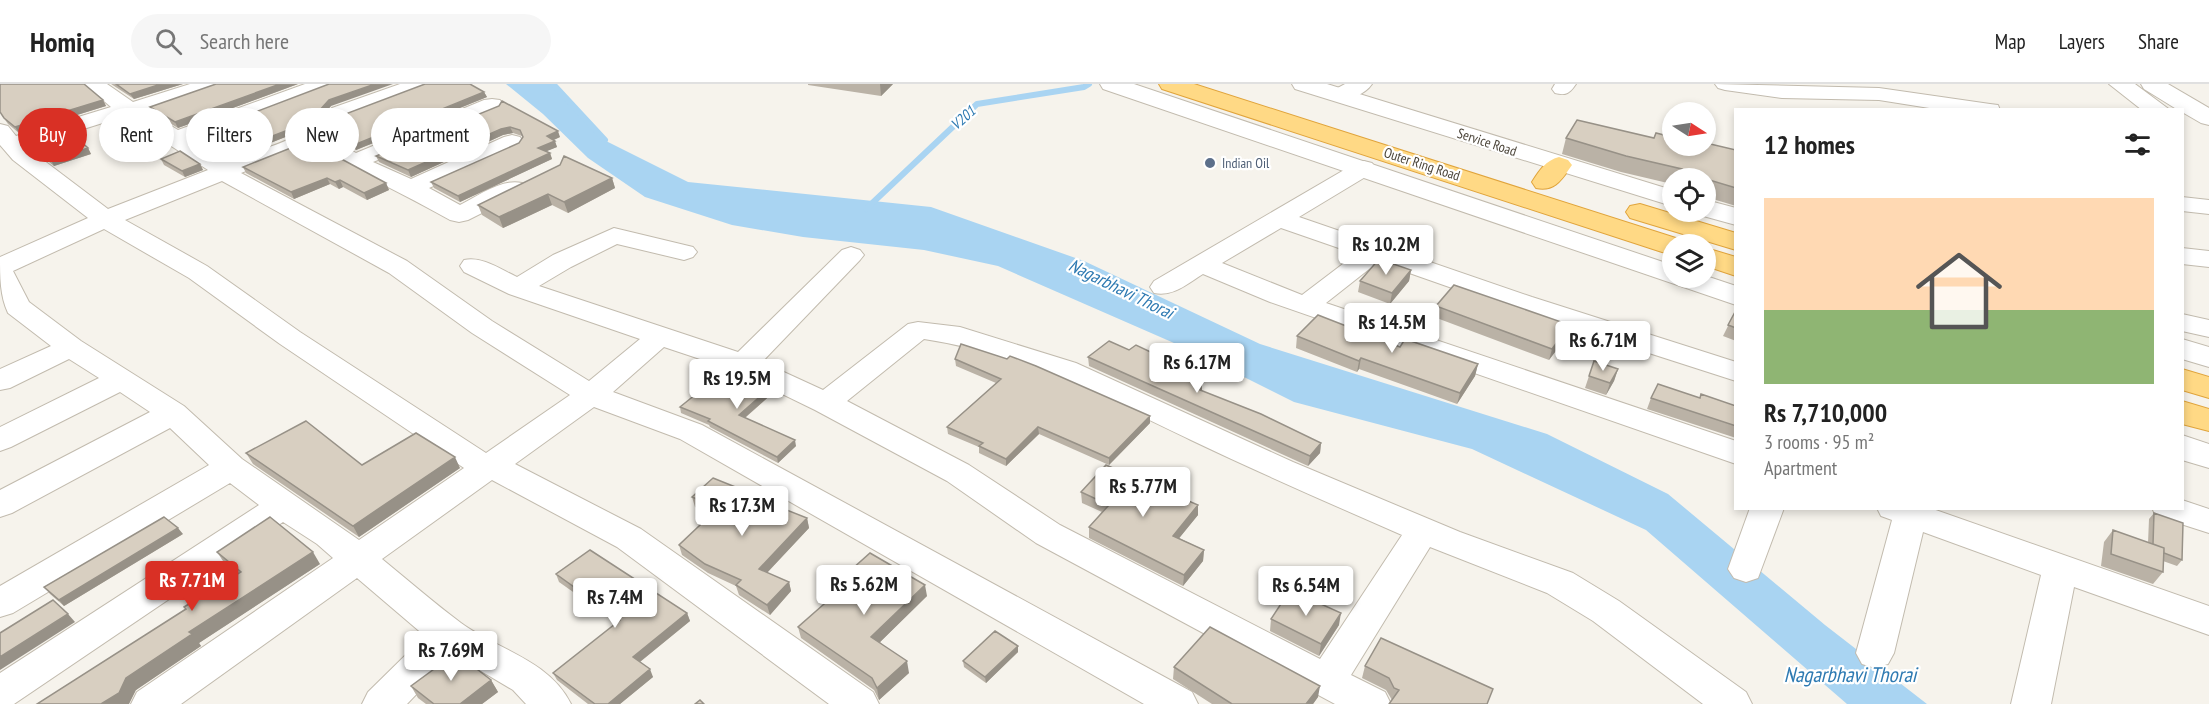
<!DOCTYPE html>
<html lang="en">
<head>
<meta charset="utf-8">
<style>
	:root { --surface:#fff; --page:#f6f6f6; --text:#222; --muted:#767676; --line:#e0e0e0; --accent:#d93025 }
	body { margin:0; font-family:"PT Sans Narrow",sans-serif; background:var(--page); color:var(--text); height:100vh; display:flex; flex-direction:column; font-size:22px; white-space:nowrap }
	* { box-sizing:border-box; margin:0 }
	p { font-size:20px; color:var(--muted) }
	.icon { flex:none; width:33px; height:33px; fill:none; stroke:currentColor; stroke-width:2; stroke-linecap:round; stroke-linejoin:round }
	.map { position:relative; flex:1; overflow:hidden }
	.side { position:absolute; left:1734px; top:24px; width:450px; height:402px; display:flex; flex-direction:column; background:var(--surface); border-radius:0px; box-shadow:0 3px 9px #0003 }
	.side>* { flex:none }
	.top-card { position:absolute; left:18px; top:24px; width:570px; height:54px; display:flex; gap:12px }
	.needle { width:39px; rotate:102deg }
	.tools { position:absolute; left:1662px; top:18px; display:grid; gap:12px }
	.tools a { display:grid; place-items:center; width:54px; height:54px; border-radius:50%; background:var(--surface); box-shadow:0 3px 9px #0003; font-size:30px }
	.price { position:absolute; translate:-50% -51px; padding:0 14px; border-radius:6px; background:#fff; color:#222; font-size:20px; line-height:39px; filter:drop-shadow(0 2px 3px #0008) }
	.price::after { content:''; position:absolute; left:50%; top:36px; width:18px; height:14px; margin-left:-9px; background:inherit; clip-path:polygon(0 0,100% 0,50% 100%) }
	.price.on { background:var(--accent); color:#fff }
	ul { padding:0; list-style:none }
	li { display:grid; align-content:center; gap:12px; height:318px; padding:0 30px }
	li span { display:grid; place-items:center; height:186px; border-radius:0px; color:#555 }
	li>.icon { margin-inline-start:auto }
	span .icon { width:108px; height:108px; fill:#fffc; stroke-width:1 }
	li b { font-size:26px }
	h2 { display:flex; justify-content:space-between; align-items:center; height:72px; padding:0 30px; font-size:26px }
	.chip { padding:0 21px; border-radius:27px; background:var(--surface); box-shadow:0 3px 9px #0003; font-size:21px; line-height:54px }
	.chip.on { background:var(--accent); color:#fff }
	header { display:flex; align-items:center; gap:36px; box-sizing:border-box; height:84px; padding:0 30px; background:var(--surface); border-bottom:2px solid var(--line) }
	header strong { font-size:28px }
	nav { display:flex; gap:33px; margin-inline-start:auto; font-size:21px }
	.search { width:420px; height:54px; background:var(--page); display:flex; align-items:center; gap:15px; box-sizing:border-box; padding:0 21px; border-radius:33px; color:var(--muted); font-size:22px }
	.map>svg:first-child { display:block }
</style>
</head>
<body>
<header>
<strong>Homiq</strong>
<div class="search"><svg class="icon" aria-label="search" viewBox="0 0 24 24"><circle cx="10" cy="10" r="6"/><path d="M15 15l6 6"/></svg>Search here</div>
<nav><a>Map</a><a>Layers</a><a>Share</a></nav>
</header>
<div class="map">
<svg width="2209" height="620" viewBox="0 0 2209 620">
	<rect width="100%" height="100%" fill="#f6f3ec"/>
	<!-- water -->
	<path fill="#a9d4f2" d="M506,0H553L602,55L688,98L931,123L1084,177L1260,260L1547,350L1668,410L1825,541L1927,620H1847L1646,446L1472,365L1294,318L1190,266L998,182L924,166L803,153L732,141L645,113L588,74L543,30Z"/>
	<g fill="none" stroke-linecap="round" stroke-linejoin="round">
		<!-- stream -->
		<path stroke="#a9d4f2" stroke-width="6" d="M553,0L605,56
			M866,125L977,20L1084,3L1089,0"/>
		<defs>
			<path id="minor" d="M84,0H107L133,18L190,0H221L218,4L148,28L178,46L305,0H334L331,4L193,56L228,78C261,65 313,53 332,24L400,0H429L426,4L349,33L345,42L328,53L356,69L484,16L492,15L500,16L503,21L500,26L373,78L411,95L504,53L512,51L520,53L523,58L520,63L429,104L460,121C478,112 502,94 522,99L526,104L522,109L468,136L459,138L450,136C404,110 356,88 311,61L241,89L407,177L492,237L589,297L640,255L509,210L464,188L460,182L464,176C482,172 500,185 517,193L553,171L614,144L693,163L697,168L693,173L684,176L617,160L571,183L539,202L738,268L842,166L851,163L860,166L864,171L860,176L762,278L823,306L908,240L918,238L960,243L1076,279L1293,378L1460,448L1573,489L1619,517L1746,608L1752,620H1703L1593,537L1547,509L1430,463L1351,591L1385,608L1391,620H1335L1036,459L947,397L815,326L733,286L664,263L613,308L702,341L1192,608L1198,620H1144L680,355L594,323L515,380L641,445L873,608L879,620H829L617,463L492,396L382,475C409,497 434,519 461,539C498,566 549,576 571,620H526L513,606L454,571L407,620H362L368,608L425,552L357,494L181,620H131L137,608L333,474L317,460L283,438L14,620H0V589L259,421L230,399L13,529L0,533V502L209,381L170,344L12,429L0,433V406L150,328L120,308L11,363L0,367V343L99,294L69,275L10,304L0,306V285L51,262L8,229C0,212 0,193 0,173L88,134L13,76L0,61V40L8,42L16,52L111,23ZM125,32L208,86L108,125L26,63ZM222,97L389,189L472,249L570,311L486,369L300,248L207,182L125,136ZM104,145L189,194L280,260L464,384L359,456L242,375L184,322L81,257L29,218L13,187ZM924,255C1019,269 1105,315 1191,356C1260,389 1331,420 1402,451L1320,575L1060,441L969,381L847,317Z
				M1345,0H1372C1365,11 1344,19 1332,15L1328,11L1332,7Z
				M1555,0H1576C1570,9 1566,12 1555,9L1552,5Z
				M1715,0L1879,4L1990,20L1998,21L2000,26H1942L1879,16L1782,14L1725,6L1718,4Z
				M1364,77L1372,79L1376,84L1372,89L1299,133L1532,213L1736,278V297L1512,225L1378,178L1326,219L1736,357V380L1270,218L1203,190C1187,200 1173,213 1154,209L1150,203L1154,197L1356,79ZM1281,144L1356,170L1302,211L1222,179Z
				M2182,113L2209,116V130L2182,127Z
				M2182,164L2209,167V183L2182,180Z
				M2182,230L2209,236V253L2182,247Z
				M2182,416L2209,425V449L2156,432L2152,424H2182Z
				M1750,424H1784L1758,494L1746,498L1734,494L1728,485Z
				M1877,424H1930L2209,522V551L2074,503L2051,620H2011L2041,491L1923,448L1894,569L1888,580L1875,584L1862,580L1856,569L1892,436L1881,432Z"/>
			<path id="tertiary" d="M1100,0H1134L1672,181V194L1706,192L1736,202V221L1103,5Z
				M1292,0H1327L1672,106V122L1295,5Z
				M2109,0H2135L2170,26H2142Z
				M2141,0H2168L2209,24V41L2201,39L2182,28V26H2178L2144,5Z
				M1706,116L1736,124V141L1696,130L1695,128H1706Z
				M2182,255L2209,263V283L2182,275Z
				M2182,351L2209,360V384L2182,376Z"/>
			<path id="trunk" d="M1159,0H1194L1682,156L1685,160H1672V170L1662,168L1162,5Z
				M1559,73L1568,76L1572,81C1562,95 1555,108 1536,104L1532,98C1539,87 1546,76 1559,73Z
				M1640,120L1736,149V166L1630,134L1626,128L1630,122Z
				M1706,164L1736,173V192L1706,182Z
				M2182,285L2209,293V314L2182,306Z
				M2182,317L2209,325V347L2182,340Z"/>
		</defs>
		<!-- minor casing -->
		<use href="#minor" stroke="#c2bbae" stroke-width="2"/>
		<!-- tertiary casing -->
		<use href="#tertiary" stroke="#c2bbae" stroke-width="2"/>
		<!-- trunk casing -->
		<use href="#trunk" stroke="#e0a43c" stroke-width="2"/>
		<!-- minor -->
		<use href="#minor" fill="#fff" fill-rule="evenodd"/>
		<!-- tertiary -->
		<use href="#tertiary" fill="#fff" fill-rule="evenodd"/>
		<!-- trunk -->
		<use href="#trunk" fill="#ffd985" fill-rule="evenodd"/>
	</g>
	<!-- wall -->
	<path fill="#bab2a6" d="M0,0L103,16L106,22L19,49L8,40L1,30Z
		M111,0H183L134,15Z
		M216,0H298L178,44L153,29L150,23Z
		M808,0H893L881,12L808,1Z
		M484,8L487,13L356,66L332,53L330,47Z
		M331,22L322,32L298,48L228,76L198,57L195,51Z
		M499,22L560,53L554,56L557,63L546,67L550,69L552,75L460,118L434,104L431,98L519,59L523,53L522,52L513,49L503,51L411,93L379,78L376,72Z
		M1566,54H1654L1736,66V122L1706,113V94H1672V100L1621,88L1562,70Z
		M28,58L88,64L91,70L54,82L32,64Z
		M161,75L200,80L203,86L185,93L164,81Z
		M243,83L386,99L389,106L367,116L343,103L339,105L330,100L294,115L246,89Z
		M612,94L615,104L568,129L552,121L503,144L482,131L478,121Z
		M1411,186L1409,197L1390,220L1358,208L1360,197Z
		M1436,222L1570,241L1567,252L1549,276L1434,233Z
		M1736,226V257L1723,252Z
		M1297,252L1400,263L1478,280L1475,292L1457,320L1359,285L1357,288L1296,264Z
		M1129,266L1159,277L1202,298V307L1321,359L1320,369L1308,382L1089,282L1088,273Z
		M955,275L1150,332V339L1109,381L1039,350L1006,382L979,369V363L948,350L947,343L996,299L956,282Z
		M1594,277L1618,285L1614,297L1606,311L1585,304Z
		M774,308L745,334L796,362L778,379L710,343L709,341L681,329L680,323Z
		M1651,314H1700L1736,322V354L1647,325Z
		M246,369L362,381L460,384L359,453L253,380Z
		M1081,408L1198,431L1179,454L1204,466L1203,477L1183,502L1089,454V443L1102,428L1082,419Z
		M744,409L807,434L809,444L767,489L789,498L791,507L770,531L739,511L736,502L708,489L682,471L679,461L712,430L695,423L692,413Z
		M2154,429L2182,476L2177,482L2163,477V488L2153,500L2101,482L2104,458L2113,446L2148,459L2149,435Z
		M183,450L64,522L50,510L44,503Z
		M217,468L320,480L199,559L201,562L136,606L37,620L186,525L238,491L225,480Z
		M556,490L687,529L690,537L640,578L653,593L620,620H588L557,596L553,589L617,539L559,498Z
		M833,502L927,512L880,558L909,589L879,616L874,606L801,554L798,543L835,511Z
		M1271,535L1339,541L1319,572L1270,547Z
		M1018,562V568L986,599L964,583L963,577Z
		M1365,582L1493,605L1392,616L1386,606L1362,594Z
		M1174,583L1318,613L1313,620H1212L1173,595Z
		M491,596L498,608L482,620H426L418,614L411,602Z"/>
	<!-- shaded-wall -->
	<path fill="#979187" d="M161,0H183L134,15L130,10Z
		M280,0H298L178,44L175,38Z
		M375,0H393L331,22L322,32L298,48L228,76L225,70L329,16Z
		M880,0H893L881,12Z
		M484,8L487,13L356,66L354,61Z
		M103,16L106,22L19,49L15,43Z
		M510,43L513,49L503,51L411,93L408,86L501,45Z
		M558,47L560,53L549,58L547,52Z
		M555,57L557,63L540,70L538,64Z
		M88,64L91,70L54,82L51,76Z
		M550,69L552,75L460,118L458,112Z
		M200,80L203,86L185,93L182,87Z
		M327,94L330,100L294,115L291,108Z
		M612,94L615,104L568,129L564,118Z
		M340,96L343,103L339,105L335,98Z
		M386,99L389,106L367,116L364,109Z
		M548,110L552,121L503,144L499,133Z
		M1411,186L1409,197L1390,220L1392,209Z
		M1570,241L1567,252L1549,276L1552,265Z
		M1361,274L1359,285L1357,288L1359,277Z
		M1478,280L1475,292L1457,320L1460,309Z
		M1618,285L1614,297L1606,311L1610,299Z
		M1202,298V307L1195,304Z
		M772,302L774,308L741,337L739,331Z
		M1150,332V339L1109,381V374Z
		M1038,343L1039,350L1006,382V375Z
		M795,356L796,362L778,379L777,373Z
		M1321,359L1320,369L1308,382L1310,372Z
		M455,373L460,384L359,453L353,442Z
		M1198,421V431L1172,463L1173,452Z
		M807,434L809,444L761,495L759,485Z
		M178,444L183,450L64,522L59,516Z
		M1204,466L1203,477L1183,502L1184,491Z
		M313,468L320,480L199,559L201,562L136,606L129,620H101L126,594L189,548Z
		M789,498L791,507L770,531L767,521Z
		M925,501L927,512L874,564L871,553Z
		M687,529L690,537L636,581L633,573Z
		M1341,529L1339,541L1319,572L1321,560Z
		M68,530L75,538L0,586V573Z
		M1018,562V568L986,599L985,593Z
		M907,577L909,589L879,616L877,604Z
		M650,585L653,593L620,620H608Z
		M491,596L498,608L482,620H460Z
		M1320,602L1318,613L1313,620H1306Z"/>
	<!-- building -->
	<path fill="#d8cfc1" stroke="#979187" stroke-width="1.5" d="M0,0H84L103,16L15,43L4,34L0,28Z
		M116,0H161L130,10Z
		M216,0H280L175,38L150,23Z
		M329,0H375L329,16L319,27L296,43L225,70L195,51Z
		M425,0H470L484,8L354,61L330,47L344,38L348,29Z
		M502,17L558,47L547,52L555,57L538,64L550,69L458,112L431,98L519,59L523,53L520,46L510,43L501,45L408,86L376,72L499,22Z
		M1577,36L1654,54L1656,49L1672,53V62H1706V59L1736,66V104L1706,95V94L1679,88L1682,85L1626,72L1566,54Z
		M68,46L88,64L51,76L28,58Z
		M308,57L386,99L364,109L340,96L335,98L327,94L291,108L243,83Z
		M180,67L200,80L182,87L161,75Z
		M564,72L612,94L564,118L548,110L499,133L478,121L560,81Z
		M1379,175L1411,186L1392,209L1360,197Z
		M1454,201L1570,241L1552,265L1436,222Z
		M1736,226V244L1728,241Z
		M1318,231L1400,263L1405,255L1478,280L1460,309L1361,274L1359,277L1297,252Z
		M1109,257L1129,266L1136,261L1159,272L1155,275L1202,298L1195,304L1261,330L1321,359L1310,372L1088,273Z
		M961,260L1007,275L1010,272L1036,282L1150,332L1109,374L1038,343L1006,375L979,362L983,359L947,343L1001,295L955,275Z
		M1594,277L1618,285L1610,299L1589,292Z
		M727,285L772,302L739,331L795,356L777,373L708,337L710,335L680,323Z
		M1658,300L1700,314L1701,310L1736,322V342L1651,314Z
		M306,337L362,381L416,349L455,373L353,442L246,369Z
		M1106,381L1198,421L1173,452L1204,466L1184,491L1089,443L1109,421L1081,408Z
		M713,394L743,406L741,408L807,434L759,485L789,498L767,521L736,501L741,496L705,480L679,461L718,424L692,413Z
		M2154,429L2183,439L2182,476L2164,469V464L2153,460Z
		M164,433L178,444L59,516L44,503Z
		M270,433L313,468L189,548L192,550L126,594L119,609L101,620H37L186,525L184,523L241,488L217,468Z
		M2113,446L2164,464L2163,488L2111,470Z
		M590,466L687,529L633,573L650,585L608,620H595L553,589L620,536L556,490Z
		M870,469L925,501L871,553L907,577L877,604L872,594L798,543L840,506L833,502Z
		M1290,506L1341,529L1321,560L1271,535Z
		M53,516L68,530L0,573V549Z
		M1210,543L1320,602L1306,620H1232L1174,583Z
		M995,547L1018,562L985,593L963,577Z
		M1381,554L1493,605L1487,620H1389L1399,606L1394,604L1389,594L1365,582Z
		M456,569L491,596L460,620H434L411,602Z
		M700,616L704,620H695Z"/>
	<!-- markers -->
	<circle fill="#5c6f8a" stroke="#fff" stroke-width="2" cx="1210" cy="79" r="6"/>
	<g text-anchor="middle" stroke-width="4.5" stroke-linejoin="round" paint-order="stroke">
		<!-- far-street labels -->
		<g font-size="14" fill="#4b4439" stroke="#fff">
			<text transform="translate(1487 58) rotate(18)" y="5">Service Road</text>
			<text transform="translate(1422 80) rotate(18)" y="5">Outer Ring Road</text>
		</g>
		<!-- far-service labels -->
		<g font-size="14" fill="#4e5e75" stroke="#fff" text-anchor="start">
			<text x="1222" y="84">Indian Oil</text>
		</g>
		<!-- far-water labels -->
		<g font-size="15" font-style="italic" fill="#2e7ab2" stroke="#fff">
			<text transform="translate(963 34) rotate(-42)" y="5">V201</text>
		</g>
		<!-- water labels -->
		<g font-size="18" font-style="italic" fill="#2e7ab2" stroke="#fff">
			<text transform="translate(1121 205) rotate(26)" y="6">Nagarbhavi Thorai</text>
		</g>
		<!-- near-water labels -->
		<g font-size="21" font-style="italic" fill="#2e7ab2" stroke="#fff">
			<text x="1850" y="598">Nagarbhavi Thorai</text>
		</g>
	</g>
</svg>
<div class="tools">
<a><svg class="needle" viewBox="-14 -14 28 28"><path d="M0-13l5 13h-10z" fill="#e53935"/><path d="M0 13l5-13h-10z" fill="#767676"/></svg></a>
<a><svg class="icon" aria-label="locate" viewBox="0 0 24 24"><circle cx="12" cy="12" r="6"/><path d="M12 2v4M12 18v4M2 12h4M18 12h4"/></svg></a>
<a><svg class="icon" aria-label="layers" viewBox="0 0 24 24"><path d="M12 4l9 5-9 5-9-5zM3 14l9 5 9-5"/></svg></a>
</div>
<b class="price" style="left:1386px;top:192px">Rs 10.2M</b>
<b class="price" style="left:1392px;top:270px">Rs 14.5M</b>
<b class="price" style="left:1603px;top:288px">Rs 6.71M</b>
<b class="price" style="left:1197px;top:310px">Rs 6.17M</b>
<b class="price" style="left:737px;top:326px">Rs 19.5M</b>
<b class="price" style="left:1143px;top:434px">Rs 5.77M</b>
<b class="price" style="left:742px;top:453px">Rs 17.3M</b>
<b class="price on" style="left:192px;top:528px">Rs 7.71M</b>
<b class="price" style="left:864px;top:532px">Rs 5.62M</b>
<b class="price" style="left:1306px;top:533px">Rs 6.54M</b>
<b class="price" style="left:615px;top:545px">Rs 7.4M</b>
<b class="price" style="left:451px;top:598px">Rs 7.69M</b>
<div class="top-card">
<a class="chip on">Buy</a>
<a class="chip">Rent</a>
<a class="chip">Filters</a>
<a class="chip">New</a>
<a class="chip">Apartment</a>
</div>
<section class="side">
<h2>12 homes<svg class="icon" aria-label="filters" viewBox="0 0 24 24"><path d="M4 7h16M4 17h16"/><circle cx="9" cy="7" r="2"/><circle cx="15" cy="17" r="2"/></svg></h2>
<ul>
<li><span style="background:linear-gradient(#ffd9b3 60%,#8fb573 0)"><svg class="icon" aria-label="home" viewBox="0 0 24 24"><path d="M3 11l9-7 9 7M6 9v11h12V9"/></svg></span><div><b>Rs 7,710,000</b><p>3 rooms · 95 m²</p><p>Apartment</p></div></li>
</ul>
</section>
</div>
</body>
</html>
